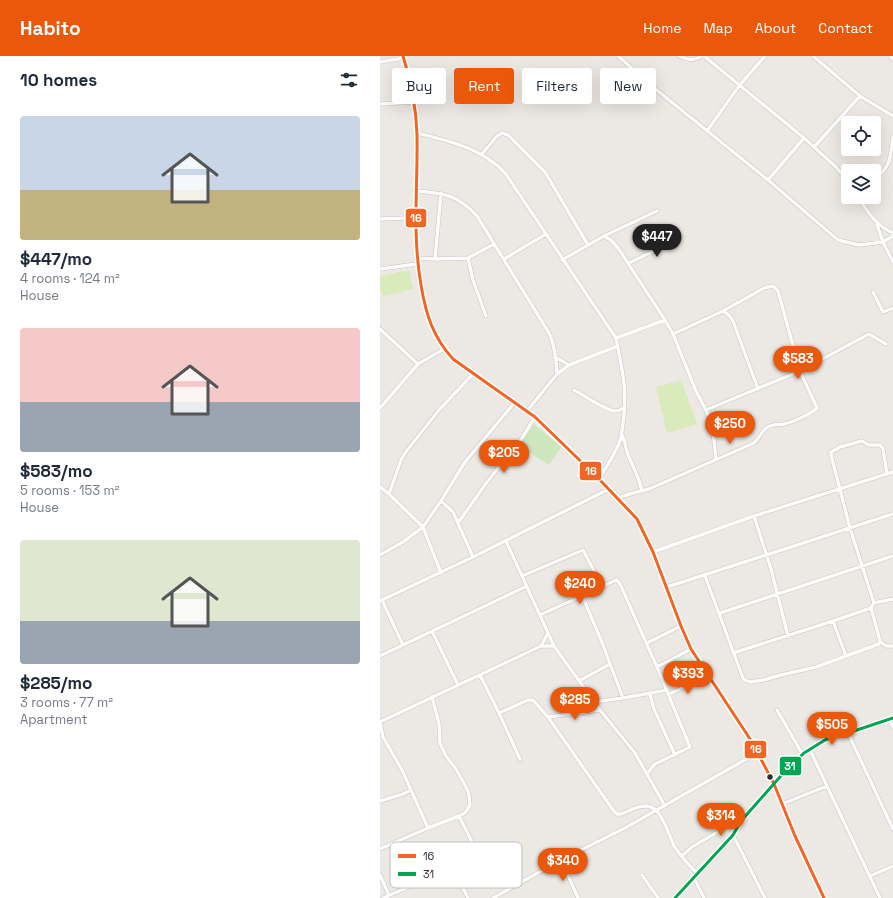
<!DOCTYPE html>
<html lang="en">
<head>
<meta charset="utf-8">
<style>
	:root { --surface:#fff; --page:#f6f6f7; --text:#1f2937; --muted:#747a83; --accent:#ea580c }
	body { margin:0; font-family:"Space Grotesk",sans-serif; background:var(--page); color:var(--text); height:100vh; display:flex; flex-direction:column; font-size:15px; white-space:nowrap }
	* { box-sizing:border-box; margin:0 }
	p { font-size:13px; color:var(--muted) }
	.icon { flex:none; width:22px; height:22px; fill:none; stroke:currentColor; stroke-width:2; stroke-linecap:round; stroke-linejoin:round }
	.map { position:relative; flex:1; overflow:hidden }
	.drawer { display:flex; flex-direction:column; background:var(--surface); width:380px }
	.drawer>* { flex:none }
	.guide { position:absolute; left:12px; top:12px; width:380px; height:36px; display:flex; gap:8px }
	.fabs { position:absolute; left:461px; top:60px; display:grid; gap:8px }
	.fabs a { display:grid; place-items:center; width:40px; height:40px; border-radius:4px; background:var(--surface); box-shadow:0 4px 16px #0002; font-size:20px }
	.price { position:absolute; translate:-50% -34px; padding:0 9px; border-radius:14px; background:var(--accent); color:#fff; font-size:13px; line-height:26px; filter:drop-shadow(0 1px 2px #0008) }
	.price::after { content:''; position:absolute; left:50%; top:24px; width:12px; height:9px; margin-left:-6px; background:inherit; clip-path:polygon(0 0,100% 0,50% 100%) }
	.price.on { background:#222; color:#fff }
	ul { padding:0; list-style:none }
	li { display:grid; align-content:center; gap:8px; height:212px; padding:0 20px }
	li span { display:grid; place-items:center; height:124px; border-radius:4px; color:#555 }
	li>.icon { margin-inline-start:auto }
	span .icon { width:72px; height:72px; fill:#fffc; stroke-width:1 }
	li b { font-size:17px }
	h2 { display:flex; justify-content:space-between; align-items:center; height:48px; padding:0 20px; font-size:17px }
	.chip { padding:0 14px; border-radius:4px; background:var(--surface); box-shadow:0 4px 16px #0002; font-size:14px; line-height:36px }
	.chip.on { background:var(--accent); color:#fff }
	header { display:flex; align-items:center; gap:24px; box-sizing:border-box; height:56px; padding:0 20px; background:var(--accent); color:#fff }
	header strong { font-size:19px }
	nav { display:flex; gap:22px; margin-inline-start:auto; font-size:14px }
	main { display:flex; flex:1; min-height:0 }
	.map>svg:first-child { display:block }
</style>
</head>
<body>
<header>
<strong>Habito</strong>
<nav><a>Home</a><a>Map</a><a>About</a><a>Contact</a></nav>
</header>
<main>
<section class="drawer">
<h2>10 homes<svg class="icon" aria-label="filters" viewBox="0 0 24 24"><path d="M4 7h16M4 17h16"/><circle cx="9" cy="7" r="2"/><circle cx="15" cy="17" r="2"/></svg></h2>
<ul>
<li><span style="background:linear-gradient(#c9d6e8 60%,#c2b280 0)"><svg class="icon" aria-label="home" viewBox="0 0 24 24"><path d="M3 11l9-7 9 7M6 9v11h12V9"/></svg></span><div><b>$447/mo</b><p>4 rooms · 124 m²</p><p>House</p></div></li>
<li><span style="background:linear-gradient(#f6c9c9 60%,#9aa5b1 0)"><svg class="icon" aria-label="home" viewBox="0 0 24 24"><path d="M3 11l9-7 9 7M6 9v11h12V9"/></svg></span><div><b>$583/mo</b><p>5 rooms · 153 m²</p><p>House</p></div></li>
<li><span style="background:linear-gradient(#dfe7d0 65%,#9aa5b1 0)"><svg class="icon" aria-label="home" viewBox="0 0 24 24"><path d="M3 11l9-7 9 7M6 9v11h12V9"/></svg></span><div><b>$285/mo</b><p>3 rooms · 77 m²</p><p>Apartment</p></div></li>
</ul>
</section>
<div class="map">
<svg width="513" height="842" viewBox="0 0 513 842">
	<rect width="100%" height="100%" fill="#ece8e4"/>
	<!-- green -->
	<path fill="#cee6be" d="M154,368L181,391L169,409L139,390Z"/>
	<!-- pitch -->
	<path fill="#d9eabb" d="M29,214L33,233L3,240L0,233V220Z
		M301,324L317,368L287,377L276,331Z"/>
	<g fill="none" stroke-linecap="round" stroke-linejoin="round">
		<defs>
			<path id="minor" d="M23,0C31,25 36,51 37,78C38,130 32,177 41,229C46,259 53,281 73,303L155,361L219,423L257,463L273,496L301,570L311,593L372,686L394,728L415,780L444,842
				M238,0L273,31L388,124L458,184L479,189L503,186L513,180
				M299,0C308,4 314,5 322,0
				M324,0L424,82L456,111L468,126
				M433,0L480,40L513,60
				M510,0L513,3
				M0,6L24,2
				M0,48L34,46
				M327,75L359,30L385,0
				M37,77C69,85 102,92 125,117L236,282C242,313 248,335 243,367C242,373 242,379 240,385C235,398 226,411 219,423
				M434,91L480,40
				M102,98L117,80L122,77L128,79L165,116L208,189
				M462,118L468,119
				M494,123C512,111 510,100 513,81
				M388,124L424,82
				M36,135C64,137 78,139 97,160L169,277C175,290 176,304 177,318L147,355
				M478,141C488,156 496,170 513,177
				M0,163L28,162
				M497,169L503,186L513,206
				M224,180L277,155
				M36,202L55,203L88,202L114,188
				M88,202L93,224L106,260
				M55,203L61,137
				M124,203L166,178
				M182,204L224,180L231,184L238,192L285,264L293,278L316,335L326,354L333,375L336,403
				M249,207L299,183
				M0,213L37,208
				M493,236L503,256L513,252
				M343,255L349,259L353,265L378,333
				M0,273L38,308
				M236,282L285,264
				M175,301L189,309
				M177,318L189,309L238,290
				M194,334C204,339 225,354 235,355C239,355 241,353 244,352
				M0,352L38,308L64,293
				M326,354L420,315L487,279L489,278L506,288
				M241,377C245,383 245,389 247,396C252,409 259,421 262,435
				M0,431L9,438L43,471L61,517
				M9,438L21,404L25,397L59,354L93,318
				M238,442L253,437L269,433L374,387C380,382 382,374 388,371C393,368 398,369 404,368C413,366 431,358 437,352L420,315L398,235L393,230L384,232L343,255L293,278
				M61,445L73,456L93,501
				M374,460L391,513L408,580
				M78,467L107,426L142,382L155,361
				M126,485L174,590L220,654L255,697L285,750
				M273,496L374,460L513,416
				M0,499L23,486L43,471L61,445L85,406L135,346
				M142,520L203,494L222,530
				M325,520L363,622L365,624L370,626L383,624L401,619L436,611L499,588L500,585L491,552
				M287,531L513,458
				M202,539L223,589L243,642
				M2,544L23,589
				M0,545L93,501L229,433
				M494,547L470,472L451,399V396L460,391L482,385L489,389H500L503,393L507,418
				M340,557L513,500
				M160,559L234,525L237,524L240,528L277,611L310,691L275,708L273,710L267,718
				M453,565L466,600
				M52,575L78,629
				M500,585L506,590H513
				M267,587L301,570
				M161,590L168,577
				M353,597L453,565L491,552L494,547L513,543
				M0,600L147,530
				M277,611L311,593
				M100,619L119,657L140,703
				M199,625L230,608
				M270,638L274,653L295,699
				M289,638L320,624
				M214,646L243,642L287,634
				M397,654L423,699
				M119,657L148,644H153L168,661L233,754L237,758H241C250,755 262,747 271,751C282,755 289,779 294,790C301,800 309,810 318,818
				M168,661L220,654
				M509,664L513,671
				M0,666L161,590H174
				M0,666L3,681L22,714L48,772
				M468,677L513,773
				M430,694L500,842
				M0,745L23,738L31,734
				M402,748L447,730
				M79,760L99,800
				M353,779L385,842
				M0,793L48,772L79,760L85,757L90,749L89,739L87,733L76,713L66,700L60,687L59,668L52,641
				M302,800L312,791L351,768L358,765H361
				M181,804L198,842
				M73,812L88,842
				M0,819L9,839
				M262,819L278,842
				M490,820L513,810
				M314,822L324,842
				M3,842L116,793L120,794L139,829
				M113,842L181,804L245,772L377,697
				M295,842L353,779L361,765L407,713L424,697L445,684L457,679L468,677L513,662"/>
		</defs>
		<!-- minor casing -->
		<use href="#minor" stroke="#c5c4c5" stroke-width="4.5"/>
		<!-- minor -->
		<use href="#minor" stroke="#fcfcfb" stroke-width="3.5"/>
		<defs>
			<path id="bus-1" d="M23,0C31,25 36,51 37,78C38,130 32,177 41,229C46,259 53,281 73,303L155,361L219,423L257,463L273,496L301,570L311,593L372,686L394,728L415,780L444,842"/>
			<path id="bus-2" d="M295,842L353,779L361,765L407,713L424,697L445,684L457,679L468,677L513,662"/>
		</defs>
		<!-- bus-1 casing -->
		<use href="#bus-1" stroke="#fff" stroke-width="6"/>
		<!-- bus-2 casing -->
		<use href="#bus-2" stroke="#fff" stroke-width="6"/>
		<!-- bus-1 -->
		<use href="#bus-1" stroke="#f26522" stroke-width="3"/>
		<!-- bus-2 -->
		<use href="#bus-2" stroke="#00a651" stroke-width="3"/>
	</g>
	<!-- markers -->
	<circle fill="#2e2e2e" stroke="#fff" stroke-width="1.5" cx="390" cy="721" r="3.5"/>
	<!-- legend -->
	<rect x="10" y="786" width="132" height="46" rx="6" fill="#fff" stroke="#c0c0c0" stroke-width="1"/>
	<rect x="18" y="798" width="18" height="4" fill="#f26522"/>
	<rect x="18" y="816" width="18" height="4" fill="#00a651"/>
	<g font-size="11" fill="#2e2e2e">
		<text x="43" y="804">16</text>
		<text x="43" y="822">31</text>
	</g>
	<g stroke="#fff" stroke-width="1.5">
		<rect x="25" y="152" width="22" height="20" rx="4" fill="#f26522"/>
		<rect x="199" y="405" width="23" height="20" rx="4" fill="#f26522"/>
		<rect x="364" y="684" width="23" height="19" rx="4" fill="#f26522"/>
		<rect x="399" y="700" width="23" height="20" rx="4" fill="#00a651"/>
	</g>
	<g font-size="11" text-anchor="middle" font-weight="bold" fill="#fff">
		<text x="36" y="166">16</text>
		<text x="211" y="419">16</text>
		<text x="376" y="697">16</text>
		<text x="410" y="714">31</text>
	</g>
</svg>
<div class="fabs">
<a><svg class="icon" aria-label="locate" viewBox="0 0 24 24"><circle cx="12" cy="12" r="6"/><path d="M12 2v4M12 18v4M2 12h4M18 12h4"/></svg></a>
<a><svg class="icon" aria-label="layers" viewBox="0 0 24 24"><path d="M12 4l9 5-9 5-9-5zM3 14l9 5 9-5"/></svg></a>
</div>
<b class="price on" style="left:277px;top:202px">$447</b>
<b class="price" style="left:418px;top:324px">$583</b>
<b class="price" style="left:350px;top:389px">$250</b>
<b class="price" style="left:124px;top:418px">$205</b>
<b class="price" style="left:200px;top:549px">$240</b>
<b class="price" style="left:308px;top:639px">$393</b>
<b class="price" style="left:195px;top:665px">$285</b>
<b class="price" style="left:452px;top:690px">$505</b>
<b class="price" style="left:341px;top:781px">$314</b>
<b class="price" style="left:183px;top:826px">$340</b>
<div class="guide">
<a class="chip">Buy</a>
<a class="chip on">Rent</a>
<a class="chip">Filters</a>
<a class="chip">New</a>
</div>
</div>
</main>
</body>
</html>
